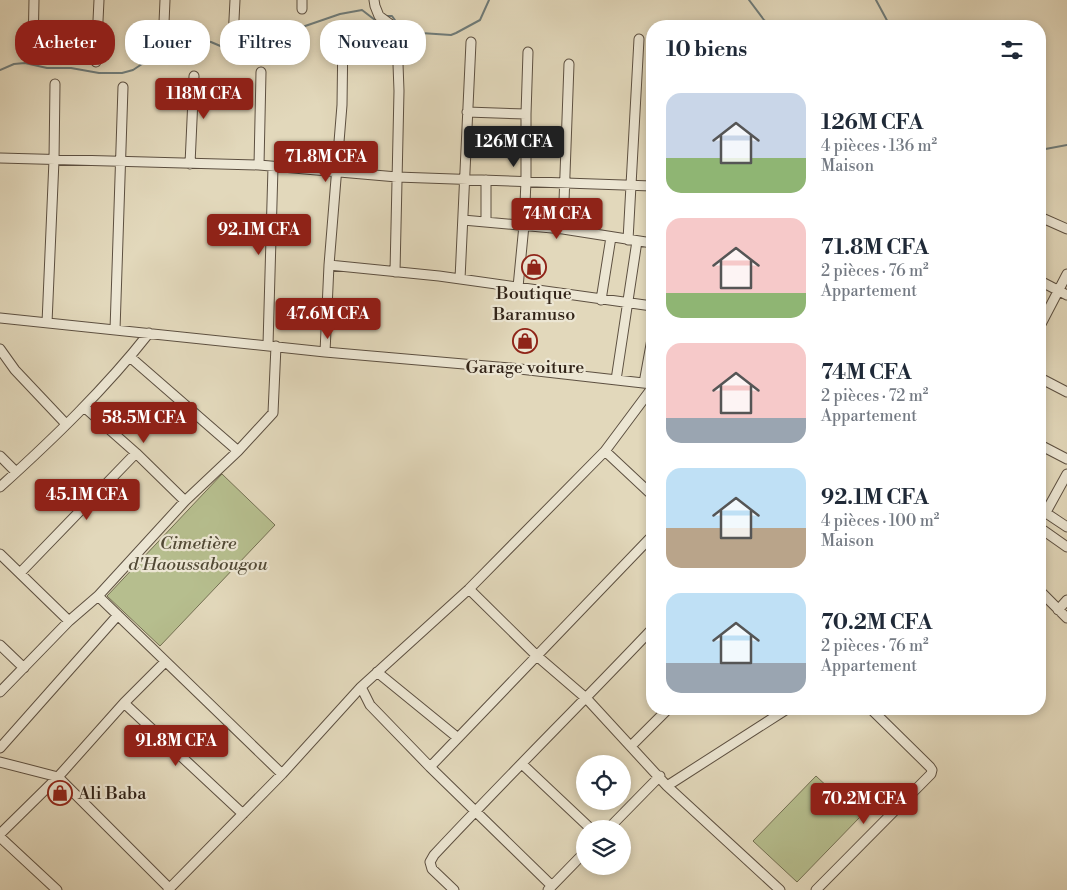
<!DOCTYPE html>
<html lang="fr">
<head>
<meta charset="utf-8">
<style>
	:root { --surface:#fff; --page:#f2f2f3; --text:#1f2937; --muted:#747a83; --accent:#8f2418 }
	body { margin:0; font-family:"Libre Bodoni",serif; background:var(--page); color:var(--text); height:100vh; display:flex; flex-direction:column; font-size:19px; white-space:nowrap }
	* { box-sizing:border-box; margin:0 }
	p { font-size:16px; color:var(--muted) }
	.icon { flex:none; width:28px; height:28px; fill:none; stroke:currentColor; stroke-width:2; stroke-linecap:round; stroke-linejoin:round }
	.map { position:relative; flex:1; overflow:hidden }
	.details { position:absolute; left:646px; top:20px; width:400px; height:695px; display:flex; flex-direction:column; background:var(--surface); border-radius:20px; box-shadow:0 2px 8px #0003 }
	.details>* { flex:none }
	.guide { position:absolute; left:15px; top:20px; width:475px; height:45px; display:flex; gap:10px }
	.tools { position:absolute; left:576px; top:755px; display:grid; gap:10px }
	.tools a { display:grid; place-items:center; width:55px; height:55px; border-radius:50%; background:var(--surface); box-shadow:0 2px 8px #0003; font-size:25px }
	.price { position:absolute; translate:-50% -42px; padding:0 11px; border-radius:5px; background:var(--accent); color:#fff; font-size:16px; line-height:32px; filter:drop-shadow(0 1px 2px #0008) }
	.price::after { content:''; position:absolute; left:50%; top:30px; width:15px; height:11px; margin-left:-8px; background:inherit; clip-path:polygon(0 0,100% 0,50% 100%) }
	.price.on { background:#222; color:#fff }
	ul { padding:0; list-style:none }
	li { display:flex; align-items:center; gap:15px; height:125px; padding:0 20px }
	li span { display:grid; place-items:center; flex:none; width:140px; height:100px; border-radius:15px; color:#555 }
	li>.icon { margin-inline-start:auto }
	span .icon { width:60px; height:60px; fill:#fffc; stroke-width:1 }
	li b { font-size:21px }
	h2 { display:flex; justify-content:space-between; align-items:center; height:60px; padding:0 20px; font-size:21px }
	.tag { padding:0 18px; border-radius:20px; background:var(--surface); box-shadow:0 2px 8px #0003; font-size:18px; line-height:45px }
	.tag.on { background:var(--accent); color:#fff }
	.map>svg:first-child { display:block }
</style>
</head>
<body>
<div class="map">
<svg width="1067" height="890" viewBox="0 0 1067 890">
	<rect width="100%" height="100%" fill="#e2d8bb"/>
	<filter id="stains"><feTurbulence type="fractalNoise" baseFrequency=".004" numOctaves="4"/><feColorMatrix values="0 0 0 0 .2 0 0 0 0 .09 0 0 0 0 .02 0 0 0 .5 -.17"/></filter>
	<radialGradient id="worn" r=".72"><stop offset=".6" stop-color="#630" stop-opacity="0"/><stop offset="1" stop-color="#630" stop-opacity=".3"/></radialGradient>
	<!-- green -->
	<path fill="#b6be8e" stroke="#747053" d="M222,474L275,525L160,646L107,596Z
		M816,776L860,817L797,882L753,841Z"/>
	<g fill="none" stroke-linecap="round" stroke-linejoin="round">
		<!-- stream -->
		<path stroke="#6f7c7a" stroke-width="2" d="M749,0L764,20L772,26
			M876,0L890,26
			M385,16H392L402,30L406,32L451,35L456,33L480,20L489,0
			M0,70L14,64L25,63L47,68H71L99,73H122L133,70L142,64L154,54L160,44L167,40L178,37L189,38L211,42L232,51L243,52L254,50L279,35L340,14L362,10L375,20L378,19
			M1040,150L1067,145"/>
		<defs>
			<path id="minor" d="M374,0L375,6L379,16L394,27L397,37L399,91L395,272
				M302,9V0
				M164,23L165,0
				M233,39L235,0
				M33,49L34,0
				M96,62L99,0
				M467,112L526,114
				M0,158L259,165L397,177L652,186
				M190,164L194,76
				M259,165L261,72
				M1040,217L1067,229
				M463,220L563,229L652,243
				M486,221V180
				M563,229L569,64
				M628,240L639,39
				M329,265L439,276L652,306
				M460,279L471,42
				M1040,281L1067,295
				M518,287L524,225L526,181V114L528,52
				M601,300L611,237
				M0,318L325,352L511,368L652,384
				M47,323L54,160L55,84
				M1040,326L1067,274
				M115,330L123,87
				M268,345L273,167
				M0,349L15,370L66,424
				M325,352L329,265L342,105L343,31
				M130,357L238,451
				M1040,378L1067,392
				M616,380L637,241
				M644,383L652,339
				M84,407L136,453L185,501
				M1040,445L1067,459
				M605,451L652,495
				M0,456L16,472
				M0,487C53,439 105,389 149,333
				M1040,509L1067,527
				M1046,512L1067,474
				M1040,528L1067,547
				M0,554L69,621
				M20,573L136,453
				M469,589L537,656L587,699L667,786L780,890
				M1040,591L1067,618
				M98,596L282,774
				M1058,610L1067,600
				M0,645L24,668
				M377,672L458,738
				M361,687L370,705L430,767L552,886
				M0,692L69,621L98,596L185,501L238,451L273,413L276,346
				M124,703L243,814
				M631,746L668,709
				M0,748L118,615
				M0,762L58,777L169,888
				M522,764L591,829
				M430,767L652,536
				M667,786L787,709
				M608,829L660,776
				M0,834L58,777L124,703L165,662
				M0,837L57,890
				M168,890L282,774L361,687L469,589L605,451L652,388
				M454,890L432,869L430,862L434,855C505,779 580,705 652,629
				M548,890L585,852
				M816,890L931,774L932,770L930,767L871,709"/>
		</defs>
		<!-- minor casing -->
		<use href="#minor" stroke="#5d5041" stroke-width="11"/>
		<!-- minor -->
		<use href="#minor" stroke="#ece6d3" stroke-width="9"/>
	</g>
	<!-- icons -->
	<defs>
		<symbol id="shop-ring" viewBox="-11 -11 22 22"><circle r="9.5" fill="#ece6d3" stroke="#8f2418" stroke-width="1.5"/><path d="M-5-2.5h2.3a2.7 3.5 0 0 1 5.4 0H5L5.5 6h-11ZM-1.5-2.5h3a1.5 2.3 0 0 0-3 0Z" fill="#8f2418"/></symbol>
	</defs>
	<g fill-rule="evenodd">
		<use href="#shop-ring" x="520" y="253" width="28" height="28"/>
		<use href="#shop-ring" x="511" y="327" width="28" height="28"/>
		<use href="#shop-ring" x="46" y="779" width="28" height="28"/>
	</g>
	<g text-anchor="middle" stroke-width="4.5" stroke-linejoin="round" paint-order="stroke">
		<!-- poi labels -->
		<g font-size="18" fill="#312318" stroke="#ece6d3">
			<text x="534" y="299">Boutique<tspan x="534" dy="21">Baramuso</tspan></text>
			<text x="525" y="373">Garage voiture</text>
			<text x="78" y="799" text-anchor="start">Ali Baba</text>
		</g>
		<!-- park labels -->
		<g font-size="18" font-style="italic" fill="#524a36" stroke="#ece6d3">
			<text x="198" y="549">Cimetière<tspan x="198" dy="21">d'Haoussabougou</tspan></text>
		</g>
	</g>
	<rect width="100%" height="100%" filter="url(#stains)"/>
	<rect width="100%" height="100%" fill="url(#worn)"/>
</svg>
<div class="tools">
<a><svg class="icon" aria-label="locate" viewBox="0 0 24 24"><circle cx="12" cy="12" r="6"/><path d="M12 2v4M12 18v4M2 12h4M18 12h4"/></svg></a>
<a><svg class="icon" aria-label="layers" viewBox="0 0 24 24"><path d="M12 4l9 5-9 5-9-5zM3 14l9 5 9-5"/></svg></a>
</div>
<b class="price" style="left:204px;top:120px">118M CFA</b>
<b class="price on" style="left:514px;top:168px">126M CFA</b>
<b class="price" style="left:326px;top:183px">71.8M CFA</b>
<b class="price" style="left:557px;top:240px">74M CFA</b>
<b class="price" style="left:259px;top:256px">92.1M CFA</b>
<b class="price" style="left:328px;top:340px">47.6M CFA</b>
<b class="price" style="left:144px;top:444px">58.5M CFA</b>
<b class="price" style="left:87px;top:521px">45.1M CFA</b>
<b class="price" style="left:176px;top:767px">91.8M CFA</b>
<b class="price" style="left:864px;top:825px">70.2M CFA</b>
<div class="guide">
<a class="tag on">Acheter</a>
<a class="tag">Louer</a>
<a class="tag">Filtres</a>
<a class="tag">Nouveau</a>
</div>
<section class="details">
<h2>10 biens<svg class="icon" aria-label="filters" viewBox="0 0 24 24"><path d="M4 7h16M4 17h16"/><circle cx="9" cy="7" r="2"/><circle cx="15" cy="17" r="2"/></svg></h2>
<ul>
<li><span style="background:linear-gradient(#c9d6e8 65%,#8fb573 0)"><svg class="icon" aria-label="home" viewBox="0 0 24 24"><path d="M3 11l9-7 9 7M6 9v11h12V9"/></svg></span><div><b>126M CFA</b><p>4 pièces · 136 m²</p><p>Maison</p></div></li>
<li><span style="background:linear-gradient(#f6c9c9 75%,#8fb573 0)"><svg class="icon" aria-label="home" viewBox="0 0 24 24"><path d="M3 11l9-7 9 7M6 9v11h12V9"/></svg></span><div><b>71.8M CFA</b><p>2 pièces · 76 m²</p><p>Appartement</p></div></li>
<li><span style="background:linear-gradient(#f6c9c9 75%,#9aa5b1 0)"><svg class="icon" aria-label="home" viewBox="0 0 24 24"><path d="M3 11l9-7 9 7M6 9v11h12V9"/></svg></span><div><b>74M CFA</b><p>2 pièces · 72 m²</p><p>Appartement</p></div></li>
<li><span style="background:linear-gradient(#bfe0f5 60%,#b9a48a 0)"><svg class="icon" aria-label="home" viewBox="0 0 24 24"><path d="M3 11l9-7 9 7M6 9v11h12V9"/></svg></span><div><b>92.1M CFA</b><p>4 pièces · 100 m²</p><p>Maison</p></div></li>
<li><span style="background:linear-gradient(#bfe0f5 70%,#9aa5b1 0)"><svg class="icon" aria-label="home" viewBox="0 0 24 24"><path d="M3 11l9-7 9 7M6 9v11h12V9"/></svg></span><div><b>70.2M CFA</b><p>2 pièces · 76 m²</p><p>Appartement</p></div></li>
</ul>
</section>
</div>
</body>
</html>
